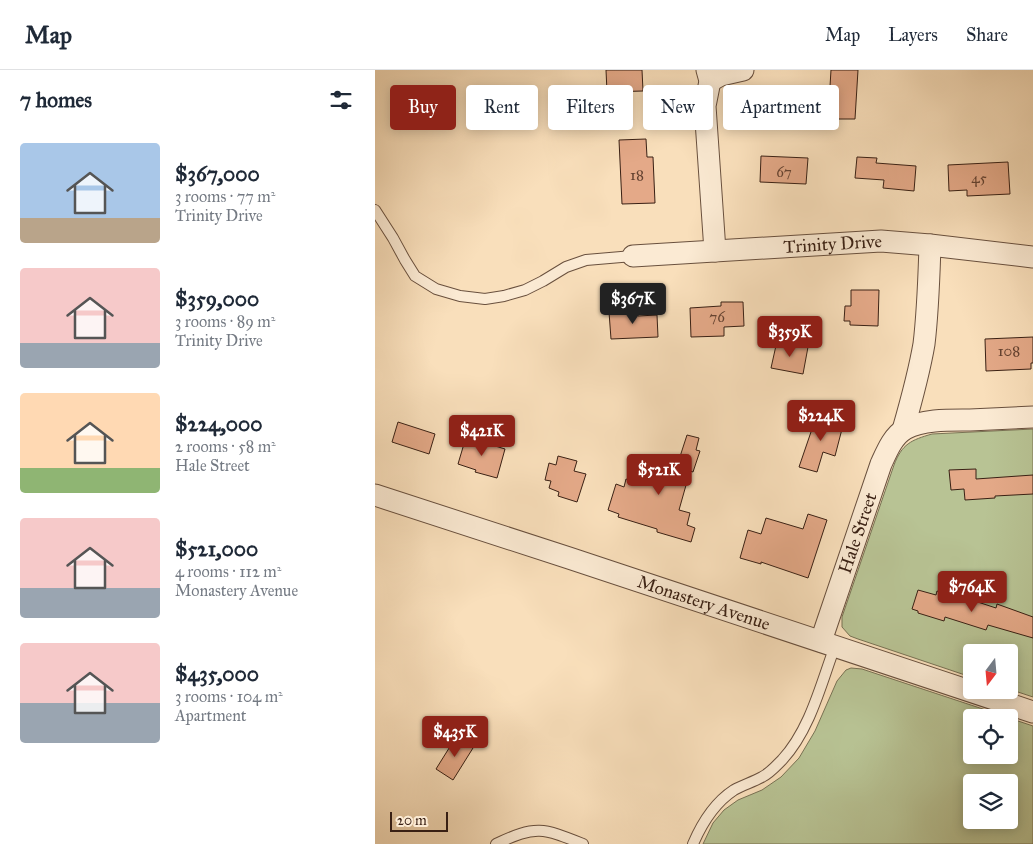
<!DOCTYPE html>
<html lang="en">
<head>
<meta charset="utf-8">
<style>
	:root { --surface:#fff; --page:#f6f6f7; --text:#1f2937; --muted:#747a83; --line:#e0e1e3; --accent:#8f2418 }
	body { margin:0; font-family:"IM FELL Great Primer",serif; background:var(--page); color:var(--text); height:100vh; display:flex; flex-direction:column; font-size:19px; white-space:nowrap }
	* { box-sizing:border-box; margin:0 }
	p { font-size:16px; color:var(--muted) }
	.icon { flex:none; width:28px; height:28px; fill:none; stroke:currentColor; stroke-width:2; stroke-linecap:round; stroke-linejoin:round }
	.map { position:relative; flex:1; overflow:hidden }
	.sheet { display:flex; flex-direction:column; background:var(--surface); width:375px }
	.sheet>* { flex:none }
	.guide { position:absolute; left:15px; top:15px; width:475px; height:45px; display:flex; gap:10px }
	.needle { width:32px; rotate:196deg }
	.buttons { position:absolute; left:588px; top:574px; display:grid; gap:10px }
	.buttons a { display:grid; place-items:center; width:55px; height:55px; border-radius:5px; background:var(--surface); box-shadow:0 2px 12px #0003; font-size:25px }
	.scale { position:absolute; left:15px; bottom:12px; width:58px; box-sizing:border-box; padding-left:5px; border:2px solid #392014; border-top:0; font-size:14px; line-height:18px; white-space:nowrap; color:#392014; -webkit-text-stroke:4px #fbead3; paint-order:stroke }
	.price { position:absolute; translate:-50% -42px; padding:0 11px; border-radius:5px; background:var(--accent); color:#fff; font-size:16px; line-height:32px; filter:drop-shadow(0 1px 2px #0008) }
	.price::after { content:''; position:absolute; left:50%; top:30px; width:15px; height:11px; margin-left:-8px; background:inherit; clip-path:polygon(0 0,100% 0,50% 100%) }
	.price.active { background:#222; color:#fff }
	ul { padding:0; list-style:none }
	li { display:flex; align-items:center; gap:15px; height:125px; padding:0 20px }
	li span { display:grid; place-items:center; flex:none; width:140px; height:100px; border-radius:5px; color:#555 }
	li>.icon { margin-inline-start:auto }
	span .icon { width:60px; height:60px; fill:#fffc; stroke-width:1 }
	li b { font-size:21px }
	h2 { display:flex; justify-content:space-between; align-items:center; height:60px; padding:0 20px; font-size:21px }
	.pill { padding:0 18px; border-radius:5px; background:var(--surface); box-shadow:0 2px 12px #0003; font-size:18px; line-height:45px }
	.pill.active { background:var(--accent); color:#fff }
	header { display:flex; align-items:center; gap:30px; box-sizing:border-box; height:70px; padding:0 25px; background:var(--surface); border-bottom:1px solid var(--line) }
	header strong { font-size:24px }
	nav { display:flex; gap:28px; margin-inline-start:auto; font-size:18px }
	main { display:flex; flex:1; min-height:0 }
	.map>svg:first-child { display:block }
</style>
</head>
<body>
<header>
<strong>Map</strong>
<nav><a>Map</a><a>Layers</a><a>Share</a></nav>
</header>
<main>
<section class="sheet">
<h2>7 homes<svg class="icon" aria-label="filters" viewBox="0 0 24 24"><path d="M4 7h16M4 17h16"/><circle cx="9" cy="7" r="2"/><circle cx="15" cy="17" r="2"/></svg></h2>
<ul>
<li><span style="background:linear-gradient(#a9c7e8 75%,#b9a48a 0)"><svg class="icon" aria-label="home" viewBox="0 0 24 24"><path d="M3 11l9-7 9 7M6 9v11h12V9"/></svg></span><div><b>$367,000</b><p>3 rooms · 77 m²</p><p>Trinity Drive</p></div></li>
<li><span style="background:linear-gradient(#f6c9c9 75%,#9aa5b1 0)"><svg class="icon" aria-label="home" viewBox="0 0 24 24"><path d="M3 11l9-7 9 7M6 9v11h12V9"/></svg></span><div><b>$359,000</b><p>3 rooms · 89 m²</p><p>Trinity Drive</p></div></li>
<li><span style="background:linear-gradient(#ffd9b3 75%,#8fb573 0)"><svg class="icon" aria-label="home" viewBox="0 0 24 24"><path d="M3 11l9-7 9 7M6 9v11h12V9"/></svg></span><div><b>$224,000</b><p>2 rooms · 58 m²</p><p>Hale Street</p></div></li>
<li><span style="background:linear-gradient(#f6c9c9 70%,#9aa5b1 0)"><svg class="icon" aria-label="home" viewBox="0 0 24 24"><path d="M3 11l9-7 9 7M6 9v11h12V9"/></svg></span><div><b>$521,000</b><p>4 rooms · 112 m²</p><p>Monastery Avenue</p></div></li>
<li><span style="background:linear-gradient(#f6c9c9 60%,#9aa5b1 0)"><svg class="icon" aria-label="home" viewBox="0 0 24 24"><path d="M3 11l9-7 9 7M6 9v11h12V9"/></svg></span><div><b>$435,000</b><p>3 rooms · 104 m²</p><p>Apartment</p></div></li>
</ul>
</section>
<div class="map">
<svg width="658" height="774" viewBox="0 0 658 774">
	<rect width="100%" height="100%" fill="#f9dfbb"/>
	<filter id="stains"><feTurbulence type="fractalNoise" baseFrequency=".004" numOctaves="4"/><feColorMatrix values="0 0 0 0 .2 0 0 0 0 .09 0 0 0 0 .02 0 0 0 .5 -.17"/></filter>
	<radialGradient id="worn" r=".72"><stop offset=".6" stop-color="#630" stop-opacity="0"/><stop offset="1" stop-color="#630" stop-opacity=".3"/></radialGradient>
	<!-- green -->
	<path fill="#b8c394" stroke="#787254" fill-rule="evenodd" d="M658,359V627L634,619V582H596V607L483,569L475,566L467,557V547L519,395C527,374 536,370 557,364Z
		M476,598L487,599L632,647L596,648V685H634V648L658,656V774H328L338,753L349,740L363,730L387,720L406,707L424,688L440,661L462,611L471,600ZM634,712V750H596V712Z"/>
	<!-- building -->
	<path fill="#e4a988" stroke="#392014" d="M231,0H267L268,21L232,22Z
		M456,0H483L480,49H453Z
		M271,69L272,87H278L280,133L247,134L244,70Z
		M386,86L433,88L431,114L385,112Z
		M482,87L502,88L501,93L541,96L539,121L508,118L509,110L480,108Z
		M633,92L635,124L592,126V120L574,121L573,95Z
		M476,220H504L503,256L475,255V251H469L470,236H476Z
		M346,232H368L369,256L349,257V266L316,267L315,238L346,236Z
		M262,240L263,246L282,245L283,267L236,269L234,242Z
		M658,267V293H656V299L611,301L610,269Z
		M402,271L433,277L428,304L396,298Z
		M439,343L463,350L461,357L467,359L460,386L448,382L442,402L424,397L437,359Z
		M23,352L60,364L54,384L17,372Z
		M312,365L324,368L321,380L325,381L318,402L315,401L304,440L315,443L312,455L320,458L316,472L282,462V459L243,447L244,444L233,440L241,414L249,417L251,409L266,414L271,395L300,402Z
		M91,367L130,379L122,408L100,402L101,400L83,394Z
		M183,386L202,391L199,401L211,404L202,432L183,426L184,422L174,418L176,411L170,410L174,393L181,395Z
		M601,399V409L658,405V424L620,426V428L590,430L589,419L576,420L574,400Z
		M433,444L452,450L433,508L386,492V494L365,488L373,460L386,464L391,448L428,459Z
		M543,520L561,525L562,521L565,522L566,520L621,538L622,534L658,547V568L613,555L611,560L570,547L569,551L543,543V541L537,539Z
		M81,667L98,678L78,710L61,699Z"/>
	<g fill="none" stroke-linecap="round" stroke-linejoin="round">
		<defs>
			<path id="service" d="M0,140L18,168L30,190L40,206L61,219L85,226L110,229L129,226L150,220L168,211L191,197L211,190L258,186
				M121,774C161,755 168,758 208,774
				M318,774C327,753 339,733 359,720C368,715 378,712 387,707C395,703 401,696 407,690C435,660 446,614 460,576"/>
			<g id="minor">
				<path d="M332,0L335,11L330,36L340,181"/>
				<path d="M335,11L346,5L368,0"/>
				<path id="s1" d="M258,186L506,171L555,175L658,187"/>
				<path d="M528,360C536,332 544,303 549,274C553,241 554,208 555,175"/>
				<path id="s2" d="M0,425L194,488L658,642"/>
				<path id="s3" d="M446,571L506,394C512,381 518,366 530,359C548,349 576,350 595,350C616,349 637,348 658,347"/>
			</g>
		</defs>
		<!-- service casing -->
		<use href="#service" stroke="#69503e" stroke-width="12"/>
		<!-- minor casing -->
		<use href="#minor" stroke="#69503e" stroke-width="23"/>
		<!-- service -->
		<use href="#service" stroke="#fbead3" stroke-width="10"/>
		<!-- minor -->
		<use href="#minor" stroke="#fbead3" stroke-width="21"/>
	</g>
	<g text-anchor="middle" stroke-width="5" stroke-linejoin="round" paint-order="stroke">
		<!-- number labels -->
		<g font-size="15" fill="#644231">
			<text x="409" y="107">67</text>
			<text x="262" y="110">18</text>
			<text x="604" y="113">45</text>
			<text x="342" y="252">76</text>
			<text x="634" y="286">108</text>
		</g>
		<!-- street labels -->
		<g font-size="18" fill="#392014" stroke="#fbead3">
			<text dy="6" stroke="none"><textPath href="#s1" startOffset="200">Trinity Drive</textPath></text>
			<text dy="6" stroke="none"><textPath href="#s3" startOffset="114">Hale Street</textPath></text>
			<text dy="6" stroke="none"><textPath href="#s2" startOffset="346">Monastery Avenue</textPath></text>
		</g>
	</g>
	<rect width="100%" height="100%" filter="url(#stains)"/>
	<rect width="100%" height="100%" fill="url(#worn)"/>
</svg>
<div class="buttons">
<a><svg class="needle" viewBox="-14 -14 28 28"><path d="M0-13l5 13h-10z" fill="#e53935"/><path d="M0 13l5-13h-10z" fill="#747a83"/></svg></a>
<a><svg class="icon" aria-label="locate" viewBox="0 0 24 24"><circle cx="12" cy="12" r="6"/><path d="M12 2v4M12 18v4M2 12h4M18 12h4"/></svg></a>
<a><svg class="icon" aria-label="layers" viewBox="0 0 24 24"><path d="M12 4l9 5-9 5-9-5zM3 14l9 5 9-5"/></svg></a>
</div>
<div class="scale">20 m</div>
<b class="price active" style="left:258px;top:255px">$367K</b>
<b class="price" style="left:415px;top:288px">$359K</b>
<b class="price" style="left:446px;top:372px">$224K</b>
<b class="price" style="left:107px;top:387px">$421K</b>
<b class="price" style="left:284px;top:426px">$521K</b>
<b class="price" style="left:597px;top:543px">$764K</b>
<b class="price" style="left:80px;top:688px">$435K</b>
<div class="guide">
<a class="pill active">Buy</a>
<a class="pill">Rent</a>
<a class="pill">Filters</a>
<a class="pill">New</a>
<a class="pill">Apartment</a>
</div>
</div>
</main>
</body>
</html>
